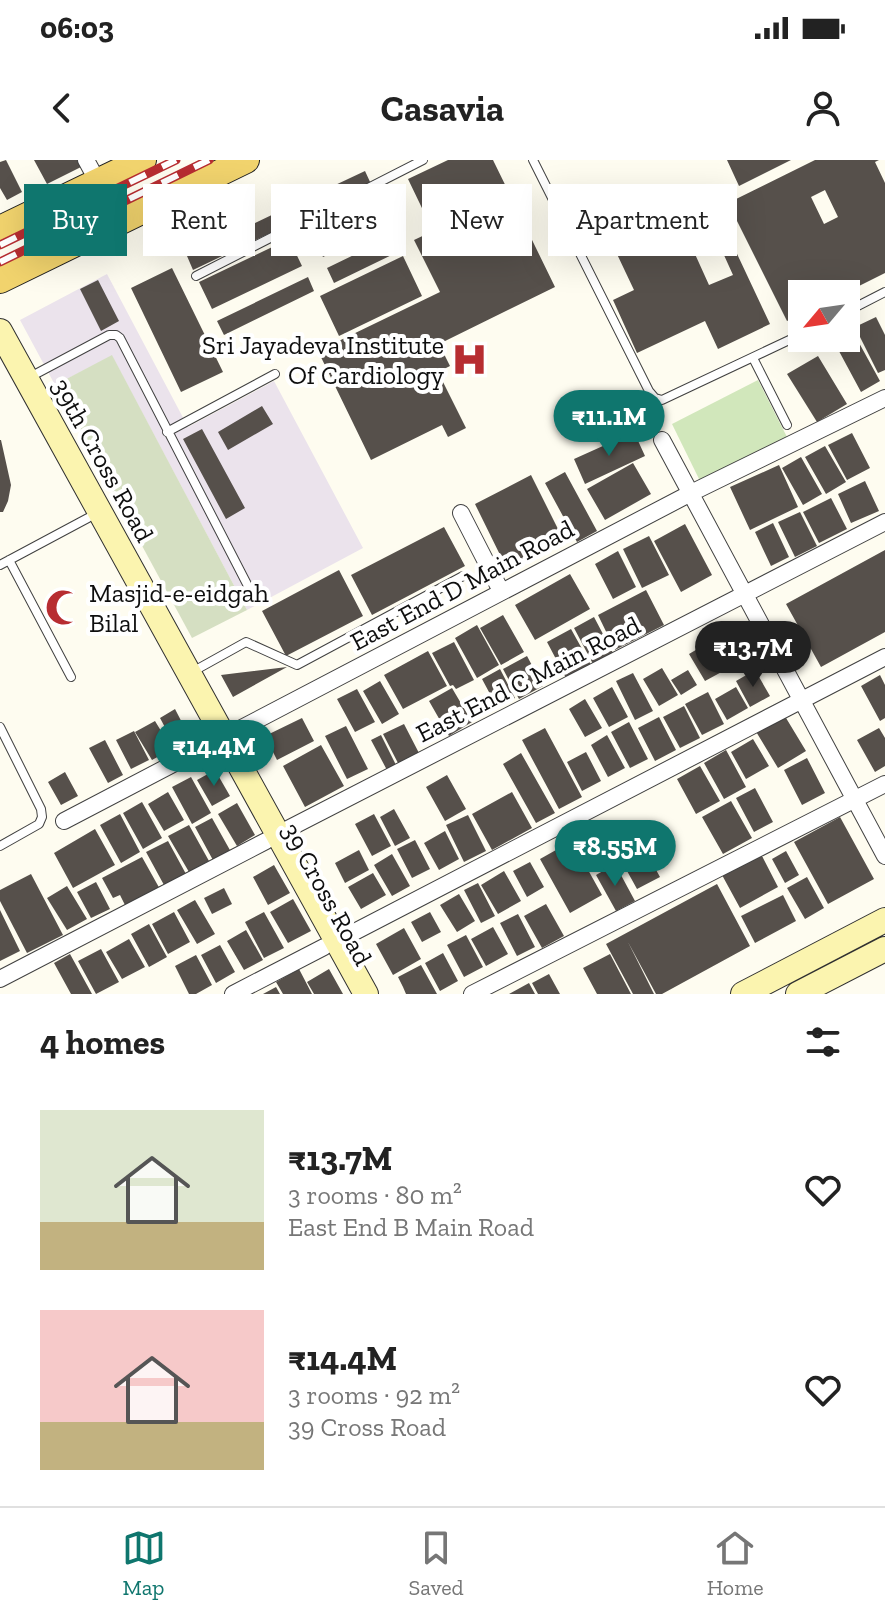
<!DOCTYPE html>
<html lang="en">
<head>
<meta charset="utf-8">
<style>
	:root { --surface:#fff; --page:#f2f2f2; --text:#222; --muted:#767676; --line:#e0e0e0; --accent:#0f766e }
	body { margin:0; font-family:"Zilla Slab",serif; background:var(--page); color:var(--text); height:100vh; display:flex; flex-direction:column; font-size:30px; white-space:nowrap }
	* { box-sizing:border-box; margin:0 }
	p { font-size:26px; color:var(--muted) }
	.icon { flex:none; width:44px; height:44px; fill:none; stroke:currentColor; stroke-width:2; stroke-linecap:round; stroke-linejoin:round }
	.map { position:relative; height:834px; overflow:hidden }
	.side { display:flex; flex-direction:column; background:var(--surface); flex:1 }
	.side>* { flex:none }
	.guide { position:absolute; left:24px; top:24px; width:838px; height:72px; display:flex; gap:16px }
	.needle { width:52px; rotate:241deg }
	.fabs { position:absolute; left:788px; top:120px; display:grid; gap:16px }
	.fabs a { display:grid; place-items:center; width:72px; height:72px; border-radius:0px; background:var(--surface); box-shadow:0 8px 32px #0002; font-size:40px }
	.price { position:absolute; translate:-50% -68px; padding:0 18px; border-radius:28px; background:var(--accent); color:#fff; font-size:26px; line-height:52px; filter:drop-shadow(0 2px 4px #0008) }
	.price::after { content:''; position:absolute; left:50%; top:48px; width:24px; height:18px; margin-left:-12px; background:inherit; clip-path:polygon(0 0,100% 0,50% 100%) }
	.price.selected { background:#222; color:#fff }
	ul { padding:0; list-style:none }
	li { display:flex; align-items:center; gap:24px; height:200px; padding:0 40px }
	li span { display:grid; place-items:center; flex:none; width:224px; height:160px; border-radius:0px; color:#555 }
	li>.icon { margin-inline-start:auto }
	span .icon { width:96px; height:96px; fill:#fffc; stroke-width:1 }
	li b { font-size:34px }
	h2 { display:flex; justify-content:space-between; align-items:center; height:96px; padding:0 40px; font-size:34px }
	.chip { padding:0 28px; border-radius:0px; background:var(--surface); box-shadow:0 8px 32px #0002; font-size:28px; line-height:72px }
	.chip.selected { background:var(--accent); color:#fff }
	.status { display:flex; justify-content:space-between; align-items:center; height:56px; padding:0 40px; background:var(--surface); direction:ltr }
	.status svg { height:22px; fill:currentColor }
	header { display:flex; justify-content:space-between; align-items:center; height:104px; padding:0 40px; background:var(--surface); font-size:36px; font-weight:700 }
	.menu { display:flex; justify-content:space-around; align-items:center; height:112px; border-top:2px solid var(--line); background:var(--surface); font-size:22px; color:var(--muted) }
	.menu a { display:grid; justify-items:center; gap:4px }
	.menu .selected { color:var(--accent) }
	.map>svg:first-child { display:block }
</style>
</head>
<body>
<div class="status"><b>06:03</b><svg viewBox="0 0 49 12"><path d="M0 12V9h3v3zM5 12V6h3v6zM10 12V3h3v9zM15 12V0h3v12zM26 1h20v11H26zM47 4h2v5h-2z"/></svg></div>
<header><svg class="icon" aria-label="back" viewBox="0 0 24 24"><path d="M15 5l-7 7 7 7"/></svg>Casavia<svg class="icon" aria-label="person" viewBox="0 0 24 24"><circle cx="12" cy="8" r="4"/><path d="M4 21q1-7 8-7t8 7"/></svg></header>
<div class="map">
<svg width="885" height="834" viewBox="0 0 885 834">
	<rect width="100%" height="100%" fill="#fefcf0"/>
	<!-- industrial -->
	<path fill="#ebe3ec" d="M107,114L188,267L274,221L363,388L247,450L112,196L55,225L20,160Z"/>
	<!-- green -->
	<path fill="#d1e7bb" d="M758,220L787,277L700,321L672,264Z"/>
	<!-- cemetery -->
	<path fill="#d5dfc2" d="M112,195L247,450L192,478L55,225Z"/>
	<!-- building -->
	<path fill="#56504b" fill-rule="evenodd" d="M6,0L22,32L7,40L0,28V2Z
		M34,0H77L81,7L47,24Z
		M448,0H493L555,127L439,184L450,206L438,212L466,268L448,277L442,265L371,300L318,191L440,132L414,80L433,71L408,19Z
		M727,0H791L739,26Z
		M815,0H879L875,2L885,23V113L843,134H802V154L787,161L728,43ZM825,30L838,57L824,64L811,37Z
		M365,11L371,24L304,57L297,43Z
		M707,30L770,164L718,189L705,161L637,193L613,140L634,130L607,73ZM709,62L733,115L709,125L685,72Z
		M377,37L390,64L323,97L310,69Z
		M278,52L285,66L193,110L187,96Z
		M395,75L402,90L334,123L327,108Z
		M289,79L302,106L212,149L199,122Z
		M403,96L422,136L339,176L320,136Z
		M172,108L223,212L181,232L131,128Z
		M308,117L314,131L224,175L217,161Z
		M98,120L119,161L101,171L80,129Z
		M876,157L885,175V210L878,213L855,167Z
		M852,170L880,221L861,232L833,180L837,178H846V173Z
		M818,196L847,244L817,262L787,214Z
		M262,246L273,264L228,290L218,272Z
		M202,269L245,348L226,359L183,279Z
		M634,272L645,296L585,324L574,299Z
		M852,273L870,308L847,320L828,285Z
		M0,280H1L11,325L8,341L3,352H0Z
		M825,286L846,322L826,334L805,297Z
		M801,297L822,334L803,345L782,308Z
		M633,303L651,334L605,360L587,329Z
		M779,305L798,347L750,370L730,327Z
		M565,312L597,371L577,382L545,323Z
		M531,315L563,379L506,407L475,344Z
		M865,321L879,351L851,363L838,334Z
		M831,338L847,369L819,383L803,352Z
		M800,352L817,386L795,397L778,362Z
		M773,363L789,397L771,406L755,372Z
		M685,364L712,415L681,432L654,381Z
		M444,367L465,406L372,455L351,415Z
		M649,376L669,415L642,428L623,389Z
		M885,390V472L821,507L786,444Z
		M618,391L636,427L613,439L595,404Z
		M339,410L363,456L286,496L262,451Z
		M570,414L590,449L535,480L515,445Z
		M646,430L664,465L615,490L598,455Z
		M503,455L524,492L501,505L480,468Z
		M594,457L613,493L593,504L574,468Z
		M732,461L750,494L728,507L709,474Z
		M477,465L499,505L477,518L455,478Z
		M571,469L591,505L566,518L547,482Z
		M711,481L727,509L705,521L689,494Z
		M454,482L474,520L456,529L453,525L450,526L432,493Z
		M428,491L447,526L403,549L384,515Z
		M527,496L543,526L519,539L503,509Z
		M287,507L233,537L221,515L237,513Z
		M662,508L678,535L659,546L643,519Z
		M500,509L515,538L497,547L482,519Z
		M688,510L697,525L681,535L671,520Z
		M755,510L770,536L750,547L736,521Z
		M633,513L653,551L635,560L616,521Z
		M880,515L885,525V558L880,561L861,526Z
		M380,521L399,554L382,564L363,531Z
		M612,527L628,557L609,567L593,538Z
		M736,527L748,548L727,560L715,539Z
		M452,528L472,562L449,576L429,541Z
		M357,529L375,562L355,572L337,539Z
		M708,532L724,564L702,575L685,544Z
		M585,539L602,568L585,577L569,549Z
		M684,546L700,578L680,588L663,557Z
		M175,549L190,578L175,586L160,558Z
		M783,553L806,591L778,608L755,570Z
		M659,557L676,590L655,601L638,568Z
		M302,558L314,581L277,600L265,576Z
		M155,561L172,589L152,600L135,572Z
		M629,562L648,599L630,608L611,572Z
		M404,564L420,595L399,605L383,574Z
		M346,566L368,609L347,619L325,576Z
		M545,568L582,637L559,649L522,580Z
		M879,568L885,578V606L875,612L857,580Z
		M134,571L149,600L131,609L116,580Z
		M381,575L397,607L388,612L371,580Z
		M607,575L625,608L608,617L591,585Z
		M753,579L769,606L746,619L731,592Z
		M105,580L123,615L108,623L89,588Z
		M321,585L344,626L305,647L283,606Z
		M726,590L746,627L724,639L704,603Z
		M586,592L601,621L582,631L567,602Z
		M521,593L555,653L536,663L503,604Z
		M807,598L825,633L802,645L784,610Z
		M700,606L720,641L696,654L677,619Z
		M215,610L230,636L212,646L197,620Z
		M65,612L78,636L61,645L48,622Z
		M447,615L466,649L445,661L426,627Z
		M191,617L211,653L192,664L172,627Z
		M755,628L773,662L754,672L736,638Z
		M168,632L184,660L164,671L148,644Z
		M512,632L532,668L492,690L472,654Z
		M731,641L752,678L723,694L702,657Z
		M142,642L162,678L143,689L123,653Z
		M237,643L255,675L237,686L218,654Z
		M394,649L410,678L395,686L380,657Z
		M120,654L140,692L121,703L100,665Z
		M374,654L391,686L372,696L355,664Z
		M468,655L486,691L464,702L446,665Z
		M840,657L874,719L828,744L794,682Z
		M212,658L231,692L214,702L195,667Z
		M599,664L615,693L600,701L584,672Z
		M189,665L209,701L189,712L168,676Z
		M95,669L115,705L73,728L54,693Z
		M445,671L459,699L439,710L424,683Z
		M639,679L660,717L637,729L616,691Z
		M415,680L430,709L412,718L397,689Z
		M168,681L186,714L164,725L146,692Z
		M572,681L602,735L570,753L540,699Z
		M359,690L369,710L345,723L335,703Z
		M786,691L799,715L785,723L772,699Z
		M392,694L410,726L392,736L374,705Z
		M761,694L778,727L740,748L722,715Z
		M142,697L161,731L140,742L138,738L125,745L120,735L113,738L102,718Z
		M530,702L544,727L527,737L513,711Z
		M615,704L635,741L616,751L596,715Z
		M274,705L290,733L268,745L253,717Z
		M504,711L521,741L498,754L481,725Z
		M373,713L386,735L361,749L348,727Z
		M31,714L63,775L27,793L0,741V730Z
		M807,717L824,748L805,759L787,728Z
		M96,722L110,749L91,758L77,732Z
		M478,723L495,756L481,763L464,730Z
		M717,724L750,786L662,834H656L628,782L654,834H633L606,784Z
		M67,726L87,759L67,770L47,738Z
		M224,728L232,744L212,754L204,738Z
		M459,734L475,761L457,772L440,745Z
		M783,735L796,761L755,783L741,756Z
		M293,739L311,771L288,783L270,752Z
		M195,740L215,774L197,784L177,750Z
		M546,744L564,776L542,788L524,756Z
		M0,750L20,791L0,801Z
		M174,752L190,782L168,794L152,764Z
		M264,752L284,788L264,798L245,762Z
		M430,752L441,772L422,782L411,762Z
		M518,754L535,787L517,796L500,763Z
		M149,764L167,797L149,807L131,774Z
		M493,767L508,794L486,806L471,779Z
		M404,768L421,799L393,815L376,784Z
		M246,770L263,800L244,810L227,781Z
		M466,775L483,807L464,817L447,785Z
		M129,779L145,807L122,819L106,792Z
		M220,785L235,812L216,823L201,795Z
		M101,789L119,822L96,834L78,801Z
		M443,793L458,821L440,831L425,803Z
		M70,794L92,834H71L54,803Z
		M610,794L631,834H597L583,808Z
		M196,795L212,825L196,834H189L175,806Z
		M421,805L437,834H406L403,827L398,817Z
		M299,809L312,834H283L276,822Z
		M329,809L343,834H314L307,822Z
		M549,814L560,834H538L532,823Z
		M529,823L535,834H509Z
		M276,827L280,834H263Z"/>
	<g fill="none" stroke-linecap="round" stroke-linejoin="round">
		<defs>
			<path id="lane" d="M533,0L649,231L655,238L662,240L802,174
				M196,116L423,0
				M846,152L885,132
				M753,198L787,265
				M30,217L109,175H116L120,178L249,428
				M167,272L275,214
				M9,400L71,517
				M0,405L88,358
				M192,512L246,482L297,505L463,416
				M0,567L41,649L42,657L39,664L0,686"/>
			<path id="street" d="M86,0L98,22
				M662,280L885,696
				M461,353L501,431
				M64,661L691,333L885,238
				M278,674L885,362
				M337,781L885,497
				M0,819L266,681
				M233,834L324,787
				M472,834L885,624"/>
			<path id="secondary" d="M0,171L366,834
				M743,834L885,760
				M798,834L885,789"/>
			<path id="primary" d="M0,69L143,0
				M0,120L246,0"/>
		</defs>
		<!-- lane casing -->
		<use href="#lane" stroke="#414141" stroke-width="10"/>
		<!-- street casing -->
		<use href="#street" stroke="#414141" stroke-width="18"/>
		<!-- secondary casing -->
		<use href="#secondary" stroke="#303030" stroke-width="26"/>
		<!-- primary casing -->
		<use href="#primary" stroke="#1f1f1f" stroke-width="28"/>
		<!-- lane -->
		<use href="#lane" stroke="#fff" stroke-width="8"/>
		<!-- street -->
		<use href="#street" stroke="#fff" stroke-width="16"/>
		<!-- secondary -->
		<use href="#secondary" stroke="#fbf4af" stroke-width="24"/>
		<!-- primary -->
		<use href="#primary" stroke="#f1d36d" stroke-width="26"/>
		<defs>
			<path id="rail" d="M0,85L176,0
				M0,102L209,0"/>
		</defs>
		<!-- rail casing -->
		<use href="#rail" stroke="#b72d31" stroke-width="9"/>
		<!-- rail -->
		<use href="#rail" stroke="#fff" stroke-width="6" stroke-dasharray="18" stroke-linecap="butt"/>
	</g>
	<!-- icons -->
	<defs>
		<symbol id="hospital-bare" viewBox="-9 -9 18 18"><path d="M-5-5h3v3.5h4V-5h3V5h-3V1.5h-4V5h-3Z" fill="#b72d31" stroke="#fff" stroke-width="2.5" paint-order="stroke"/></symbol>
		<symbol id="mosque-bare" viewBox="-9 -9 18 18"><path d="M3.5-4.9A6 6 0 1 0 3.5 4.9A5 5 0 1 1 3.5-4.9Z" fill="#b72d31" stroke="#fff" stroke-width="2.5" paint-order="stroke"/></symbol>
	</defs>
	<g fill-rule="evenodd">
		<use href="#hospital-bare" x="444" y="174" width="51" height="51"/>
		<use href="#mosque-bare" x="38" y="422" width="51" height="51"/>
	</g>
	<g text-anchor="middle" stroke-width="8" stroke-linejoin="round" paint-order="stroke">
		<!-- poi labels -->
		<g font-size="26" fill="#0e0e0e" stroke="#fff" text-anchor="end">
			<text x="444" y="194">Sri Jayadeva Institute<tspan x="444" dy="30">Of Cardiology</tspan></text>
			<text x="89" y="442" text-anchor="start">Masjid-e-eidgah<tspan x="89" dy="30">Bilal</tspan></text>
		</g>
		<!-- street labels -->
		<g font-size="26" fill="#0e0e0e" stroke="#fff">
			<text transform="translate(103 300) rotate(61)" y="9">39th Cross Road</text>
			<text transform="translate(462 425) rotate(-28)" y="9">East End D Main Road</text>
			<text transform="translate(528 519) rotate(-27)" y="9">East End C Main Road</text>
			<text transform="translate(327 734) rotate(61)" y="9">39 Cross Road</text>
		</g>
	</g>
</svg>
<div class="fabs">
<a><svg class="needle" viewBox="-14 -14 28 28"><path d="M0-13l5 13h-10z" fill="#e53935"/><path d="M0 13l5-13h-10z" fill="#767676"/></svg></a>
</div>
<b class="price" style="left:609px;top:298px">₹11.1M</b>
<b class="price selected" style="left:753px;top:529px">₹13.7M</b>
<b class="price" style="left:214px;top:628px">₹14.4M</b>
<b class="price" style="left:615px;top:728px">₹8.55M</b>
<div class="guide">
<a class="chip selected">Buy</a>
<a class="chip">Rent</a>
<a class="chip">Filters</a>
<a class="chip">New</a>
<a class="chip">Apartment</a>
</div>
</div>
<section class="side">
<h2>4 homes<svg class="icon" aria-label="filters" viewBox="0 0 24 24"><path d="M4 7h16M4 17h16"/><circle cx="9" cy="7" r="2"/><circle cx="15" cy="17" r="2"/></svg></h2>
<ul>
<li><span style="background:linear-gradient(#dfe7d0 70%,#c2b280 0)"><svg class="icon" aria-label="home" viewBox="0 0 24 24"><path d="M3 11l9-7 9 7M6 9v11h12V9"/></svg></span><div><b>₹13.7M</b><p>3 rooms · 80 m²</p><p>East End B Main Road</p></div><svg class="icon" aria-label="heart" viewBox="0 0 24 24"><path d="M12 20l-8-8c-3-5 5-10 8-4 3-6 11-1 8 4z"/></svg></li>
<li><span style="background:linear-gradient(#f6c9c9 70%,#c2b280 0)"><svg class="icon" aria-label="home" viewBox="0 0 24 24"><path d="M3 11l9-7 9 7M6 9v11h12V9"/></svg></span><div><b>₹14.4M</b><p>3 rooms · 92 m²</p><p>39 Cross Road</p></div><svg class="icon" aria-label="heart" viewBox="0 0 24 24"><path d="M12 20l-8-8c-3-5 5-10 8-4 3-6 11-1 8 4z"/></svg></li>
</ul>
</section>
<nav class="menu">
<a class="selected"><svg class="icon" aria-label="map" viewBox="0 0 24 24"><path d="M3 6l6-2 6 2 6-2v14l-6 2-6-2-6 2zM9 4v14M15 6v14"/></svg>Map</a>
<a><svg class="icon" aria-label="saved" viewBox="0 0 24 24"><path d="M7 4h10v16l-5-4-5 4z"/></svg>Saved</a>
<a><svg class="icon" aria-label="home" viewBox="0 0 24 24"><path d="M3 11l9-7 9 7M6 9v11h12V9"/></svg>Home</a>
</nav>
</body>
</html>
